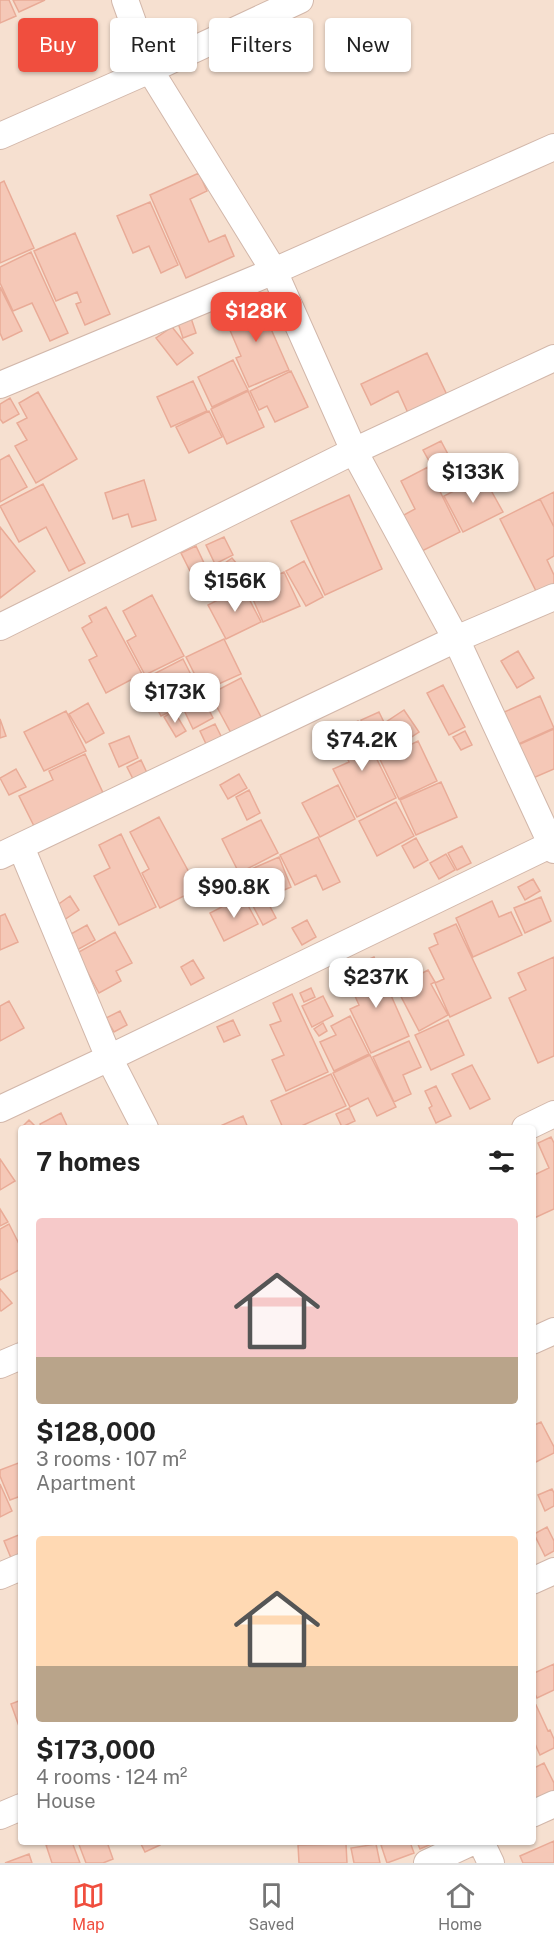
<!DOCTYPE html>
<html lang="en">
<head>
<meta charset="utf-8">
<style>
	:root { --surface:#fff; --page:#f6f6f6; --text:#222; --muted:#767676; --line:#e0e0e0; --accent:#f04e3e }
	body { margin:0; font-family:"Public Sans",sans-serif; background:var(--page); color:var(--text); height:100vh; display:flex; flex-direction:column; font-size:22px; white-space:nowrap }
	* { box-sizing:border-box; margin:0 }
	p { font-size:20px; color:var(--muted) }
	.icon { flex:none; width:33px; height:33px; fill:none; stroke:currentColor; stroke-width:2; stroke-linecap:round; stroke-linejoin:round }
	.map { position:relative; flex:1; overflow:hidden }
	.panel { position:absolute; left:18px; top:1125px; width:518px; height:720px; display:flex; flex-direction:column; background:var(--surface); border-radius:6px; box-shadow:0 2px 4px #0004 }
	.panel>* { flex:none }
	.hud { position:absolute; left:18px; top:18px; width:519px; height:54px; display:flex; gap:12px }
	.price { position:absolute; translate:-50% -51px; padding:0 14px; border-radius:12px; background:#fff; color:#222; font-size:20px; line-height:39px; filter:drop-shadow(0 2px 3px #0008) }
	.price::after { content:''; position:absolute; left:50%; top:36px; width:18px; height:14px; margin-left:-9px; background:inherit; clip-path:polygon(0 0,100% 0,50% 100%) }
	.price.on { background:var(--accent); color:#fff }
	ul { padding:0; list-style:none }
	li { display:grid; align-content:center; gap:12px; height:318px; padding:0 18px }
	li span { display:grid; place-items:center; height:186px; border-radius:6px; color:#555 }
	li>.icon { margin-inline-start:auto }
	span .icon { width:108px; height:108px; fill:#fffc; stroke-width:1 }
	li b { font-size:26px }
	h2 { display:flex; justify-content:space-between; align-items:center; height:72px; padding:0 18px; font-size:26px }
	.tag { padding:0 21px; border-radius:6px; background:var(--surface); box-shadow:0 2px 4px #0004; font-size:21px; line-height:54px }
	.tag.on { background:var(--accent); color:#fff }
	.tab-bar { display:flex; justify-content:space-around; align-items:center; height:84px; border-top:2px solid var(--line); background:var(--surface); font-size:16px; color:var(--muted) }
	.tab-bar a { display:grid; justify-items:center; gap:3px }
	.tab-bar .on { color:var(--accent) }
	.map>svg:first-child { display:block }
</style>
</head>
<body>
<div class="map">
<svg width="554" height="1863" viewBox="0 0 554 1863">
	<rect width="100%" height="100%" fill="#feefe2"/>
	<!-- residential -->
	<path fill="#f6e0d0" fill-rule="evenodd" d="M0,0H554V1863H0ZM21,1128H532V1842H21Z"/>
	<!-- building -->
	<path fill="#f5c8b7" stroke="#e9ab97" stroke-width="1.5" d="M0,0H9L16,16L0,23Z
		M13,0H45L19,12Z
		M199,173L207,191L190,199L209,242L225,235L234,256L186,278L150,195Z
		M4,181L34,248L0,263V183Z
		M150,202L178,265L161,273L149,246L133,253L117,216Z
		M75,233L110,314L85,325L76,304L81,302L77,292L56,301L34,251Z
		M31,252L68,333L50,341L32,303L13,311L0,283V267Z
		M0,287L22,331L3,340L0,333Z
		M257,297L289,370L249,387L236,358L241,356L226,321L233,318L229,309Z
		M191,318L196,333L183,338L178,323Z
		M172,327L193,353L177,365L156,338Z
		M427,353L447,395L408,413L398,391L371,405L361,384Z
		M233,360L248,390L212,407L198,377Z
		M291,371L308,407L275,422L267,406L259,410L250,391Z
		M193,381L207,411L171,427L157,397Z
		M248,391L264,427L227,444L211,409Z
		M38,392L77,459L36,483L15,446L27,440L17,423L27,418L19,403Z
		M10,398L19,414L3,423L0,419V404Z
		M209,411L222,437L189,453L176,427Z
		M441,441L451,460L433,468L423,450Z
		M9,455L27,487L0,502V460Z
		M428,467L460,532L420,552L402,516L415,509L401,481Z
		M483,476L503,512L463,532L444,496Z
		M144,480L156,520L132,527L128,514L113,519L105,493Z
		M43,484L85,563L69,571L46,527L19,542L0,506Z
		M554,492V527L540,499Z
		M349,495L382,569L325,595L291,521Z
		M540,499L554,527V556L547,560L554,575V589L539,597L500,519Z
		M0,527L35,571L0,598Z
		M224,537L233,555L215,564L206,545Z
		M196,546L204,563L190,571L181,553Z
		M232,558L242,570L230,579L221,566Z
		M304,561L323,597L306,606L286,571Z
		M284,572L300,606L263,622L248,588Z
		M243,587L261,622L226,639L208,605Z
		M152,595L184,656L145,675L127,641L136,636L123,611Z
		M106,607L142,674L106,693L89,660L97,656L82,628L92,622L89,616Z
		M224,639L241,674L203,691L186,657Z
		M518,651L534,678L517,688L501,661Z
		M183,659L213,718L193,729L182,706L161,716L142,680Z
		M241,678L261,717L231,733L210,694Z
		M443,685L465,727L449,735L427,693Z
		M540,696L554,728L514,746L500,714Z
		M88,703L104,733L86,743L69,714Z
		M404,710L419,732L401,744L386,722Z
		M66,711L86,751L44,771L24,732Z
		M174,711L186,731L176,737L164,717Z
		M379,712L398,751L418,741L437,781L399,799L361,720Z
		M0,719L6,736L0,738Z
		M358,721L396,798L357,817L333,769L349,762L335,733Z
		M215,724L222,738L207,746L200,731Z
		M554,729V769L533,778L518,745Z
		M465,731L472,745L461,750L453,737Z
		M129,736L138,758L119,767L109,744Z
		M85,754L104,795L35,828L19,796L53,780L49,771Z
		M141,760L148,775L134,781L127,767Z
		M16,769L26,787L9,795L0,778Z
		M239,774L247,788L228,799L220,785Z
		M441,782L457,817L416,835L400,800Z
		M338,785L355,819L320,837L302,803Z
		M249,790L260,813L247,820L236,797Z
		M396,802L414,836L377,856L359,821Z
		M159,817L198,889L160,908L142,873L149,869L130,832Z
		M261,820L278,853L239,873L222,839Z
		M121,834L156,907L119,925L94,876L110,868L99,845Z
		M318,837L340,882L323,890L316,875L295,885L280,855Z
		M416,838L428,860L414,868L402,846Z
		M462,846L471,863L457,870L448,853Z
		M446,854L455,870L439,879L430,863Z
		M279,857L291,887L254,903L242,873Z
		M533,879L540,891L525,900L518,887Z
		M70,896L79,910L64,920L56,906Z
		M243,896L258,924L224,941L210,913Z
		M541,897L551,921L525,933L514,908Z
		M266,899L276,918L263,925L253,906Z
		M492,901L499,917L511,912L522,935L473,957L456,918Z
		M5,914L18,942L0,950V916Z
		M307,920L316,937L302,945L292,928Z
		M456,924L491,998L450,1017L435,983L444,979L429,948L438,944L434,934Z
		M87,925L95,940L77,950L69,935Z
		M115,932L132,963L116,971L121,981L99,993L77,953Z
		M374,957L409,1036L371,1053L350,1009L359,1005L351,987L361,982L354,966Z
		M554,957V1056L538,1063L509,998L526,990L518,973Z
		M193,960L204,978L191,985L181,967Z
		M428,970L435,982L431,984L448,1015L419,1031L396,987Z
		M311,988L315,997L304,1002L300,993Z
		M292,994L328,1072L286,1091L272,1060L284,1055L270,1025L281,1021L273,1003Z
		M323,996L333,1016L312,1027L302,1006Z
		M9,1001L24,1028L0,1041V1006Z
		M120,1011L127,1025L114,1032L106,1018Z
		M350,1016L369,1054L334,1071L320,1042L336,1035L331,1026Z
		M233,1020L240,1035L224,1042L217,1027Z
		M448,1020L464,1055L431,1070L415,1035Z
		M323,1023L327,1031L319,1036L314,1029Z
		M409,1041L421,1067L403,1075L411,1094L394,1102L373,1057Z
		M370,1055L396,1107L377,1116L368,1098L350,1107L333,1073Z
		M472,1065L490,1099L470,1109L452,1074Z
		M331,1074L346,1106L297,1128H283L271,1101Z
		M436,1086L451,1116L436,1123L429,1108L432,1106L425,1091Z
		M349,1108L355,1121L342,1127L336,1114Z
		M61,1113L68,1128H42L40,1124Z
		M243,1116L248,1128H221L220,1126Z
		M29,1120L37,1128H21V1130L20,1129Z
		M551,1137L554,1143V1209L532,1219V1176L549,1168L538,1143Z
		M0,1159L15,1181L0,1190Z
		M0,1209L8,1222L0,1226Z
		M9,1224L21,1248V1269L0,1280V1229Z
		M0,1289L12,1303L1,1311L0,1310Z
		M541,1422L554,1447V1453L532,1464V1426Z
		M21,1462V1496L10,1500L0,1476V1470Z
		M0,1484L12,1511L0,1517Z
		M552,1489L554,1493V1506L545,1511L538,1495Z
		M547,1527L554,1541V1551L545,1556L534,1534Z
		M21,1534V1554L11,1558L4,1541Z
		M554,1664V1690L537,1698L532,1688V1674Z
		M21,1700V1729H20L11,1704Z
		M536,1705L548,1731L550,1730L554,1739V1748L540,1755L535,1744L532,1745V1706Z
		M544,1763L554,1783V1791L532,1801V1769Z
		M554,1841V1863H523L520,1856Z
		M54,1842H72L80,1863H52L46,1845Z
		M78,1842H107L113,1859L103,1863H86Z
		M140,1842H159L160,1845L145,1852Z
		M388,1842H410L414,1853L387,1863L381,1845Z
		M417,1842H436L420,1849Z
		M346,1844L347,1863H299L298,1845Z
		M376,1844L380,1863H354L351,1848Z
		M29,1854L32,1863H5Z"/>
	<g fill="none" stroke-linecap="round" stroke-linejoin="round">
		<defs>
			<path id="street" d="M125,0L150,70L274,271L354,451L456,639L554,850
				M0,136L150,70L300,0
				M0,385L274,271L554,147
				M0,627L354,451L554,358
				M21,847L109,1058L145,1128
				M0,856L456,639L554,597
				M0,1109L109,1058L554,843
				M525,1128L554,1114
				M532,1341L554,1331
				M0,1365L21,1356
				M0,1576L21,1567
				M532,1581L554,1571
				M532,1814L554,1804
				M0,1816L21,1807
				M481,1842L491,1863
				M427,1863L472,1842"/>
		</defs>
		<!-- street casing -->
		<use href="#street" stroke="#d2b7aa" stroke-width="28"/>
		<!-- street -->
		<use href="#street" stroke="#fff" stroke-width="26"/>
	</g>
</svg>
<b class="price on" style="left:256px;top:343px">$128K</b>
<b class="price" style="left:473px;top:504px">$133K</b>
<b class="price" style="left:235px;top:613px">$156K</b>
<b class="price" style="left:175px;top:724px">$173K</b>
<b class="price" style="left:362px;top:772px">$74.2K</b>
<b class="price" style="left:234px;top:919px">$90.8K</b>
<b class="price" style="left:376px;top:1009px">$237K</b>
<div class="hud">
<a class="tag on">Buy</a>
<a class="tag">Rent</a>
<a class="tag">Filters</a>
<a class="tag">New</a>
</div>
<section class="panel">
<h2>7 homes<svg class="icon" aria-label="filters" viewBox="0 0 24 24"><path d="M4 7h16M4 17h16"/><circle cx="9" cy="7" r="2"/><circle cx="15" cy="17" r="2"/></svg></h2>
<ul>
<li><span style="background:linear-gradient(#f6c9c9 75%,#b9a48a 0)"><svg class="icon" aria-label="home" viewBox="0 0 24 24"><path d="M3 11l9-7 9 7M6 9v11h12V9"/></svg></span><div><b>$128,000</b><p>3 rooms · 107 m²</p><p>Apartment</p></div></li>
<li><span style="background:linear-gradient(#ffd9b3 70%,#b9a48a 0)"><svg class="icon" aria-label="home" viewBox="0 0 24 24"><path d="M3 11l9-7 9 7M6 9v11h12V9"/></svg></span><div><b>$173,000</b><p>4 rooms · 124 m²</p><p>House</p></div></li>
</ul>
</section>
</div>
<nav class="tab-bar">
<a class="on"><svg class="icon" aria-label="map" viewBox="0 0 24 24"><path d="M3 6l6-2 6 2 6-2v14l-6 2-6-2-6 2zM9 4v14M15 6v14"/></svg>Map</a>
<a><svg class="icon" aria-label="saved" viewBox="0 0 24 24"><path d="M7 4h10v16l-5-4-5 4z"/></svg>Saved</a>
<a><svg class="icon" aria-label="home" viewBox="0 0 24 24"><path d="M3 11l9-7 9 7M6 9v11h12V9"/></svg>Home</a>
</nav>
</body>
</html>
